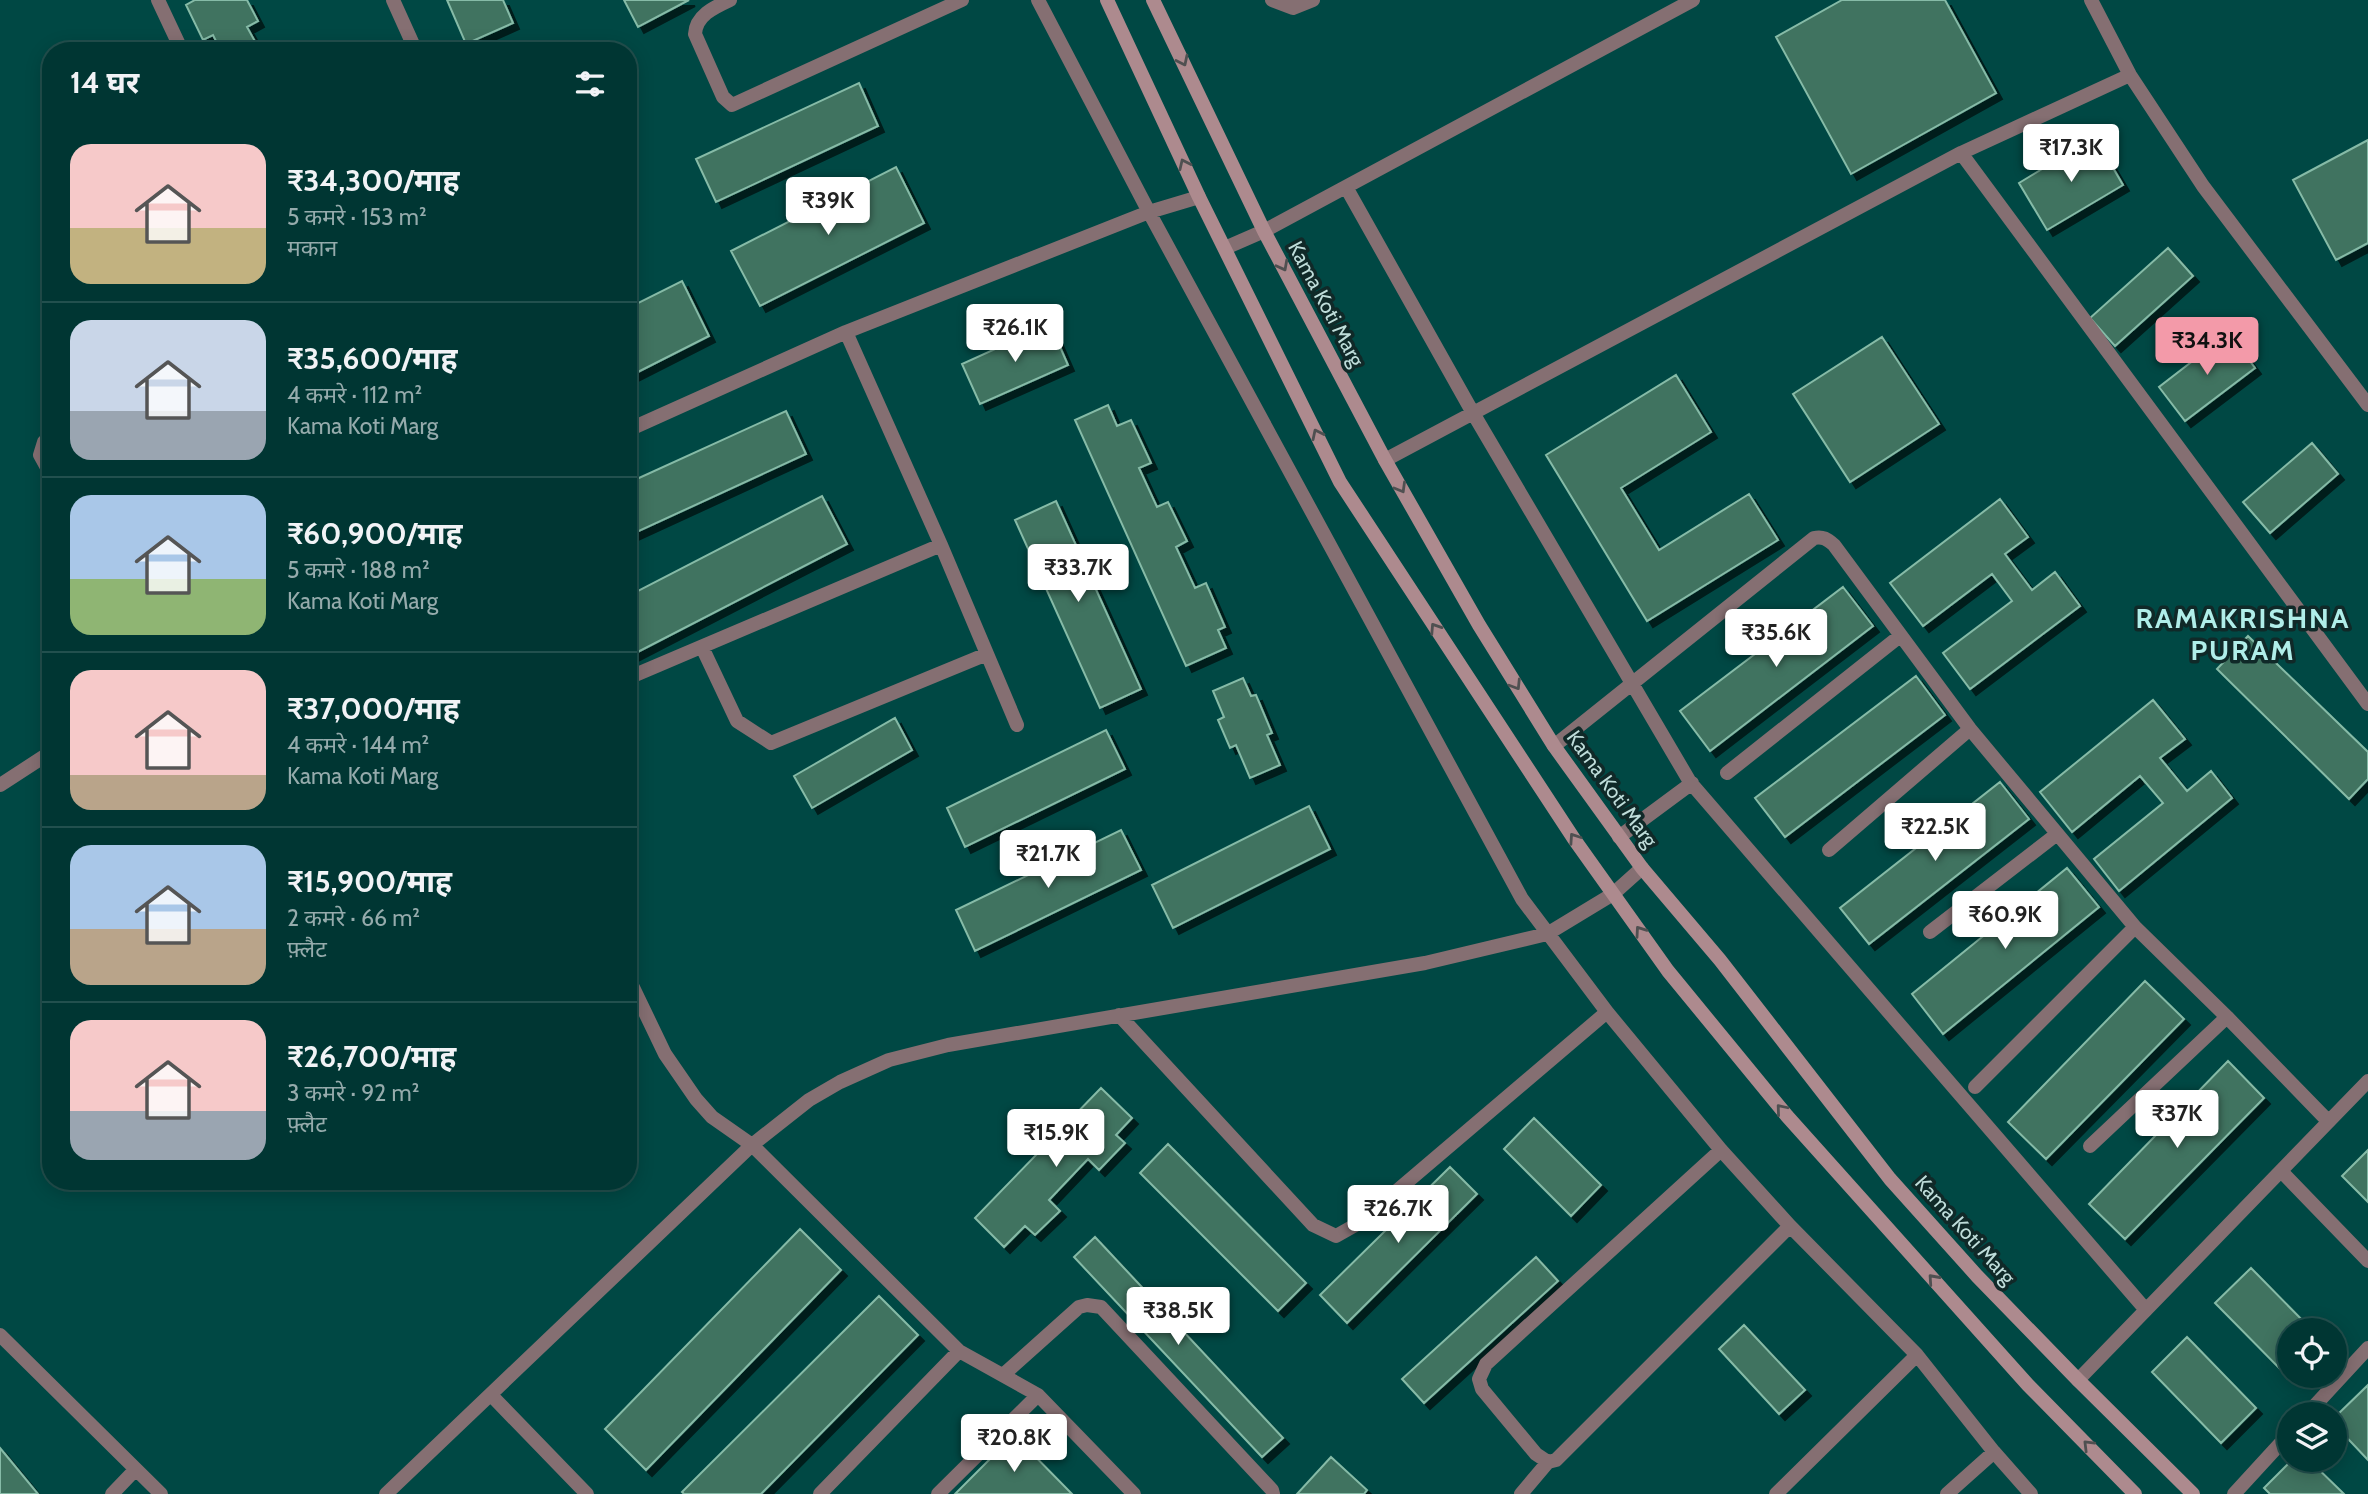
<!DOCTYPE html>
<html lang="hi">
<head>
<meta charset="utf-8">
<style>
	:root { --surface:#003633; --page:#0e413f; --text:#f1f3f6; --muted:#95abac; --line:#22504e; --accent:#f39aa9 }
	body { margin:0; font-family:Cabin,"Noto Sans Devanagari",sans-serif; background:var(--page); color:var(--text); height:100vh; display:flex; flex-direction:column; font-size:26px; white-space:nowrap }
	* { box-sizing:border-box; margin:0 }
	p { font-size:23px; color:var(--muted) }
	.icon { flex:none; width:38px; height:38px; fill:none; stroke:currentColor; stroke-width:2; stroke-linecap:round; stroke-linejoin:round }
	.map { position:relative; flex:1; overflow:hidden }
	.details { position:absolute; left:42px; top:42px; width:595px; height:1148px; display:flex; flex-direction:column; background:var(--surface); border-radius:28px; box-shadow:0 4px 18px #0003,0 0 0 2px var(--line) }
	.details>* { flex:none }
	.buttons { position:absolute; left:2277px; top:1318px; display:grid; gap:14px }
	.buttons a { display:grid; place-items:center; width:70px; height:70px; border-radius:50%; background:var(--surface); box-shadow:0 4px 18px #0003,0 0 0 2px var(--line); font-size:35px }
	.price { position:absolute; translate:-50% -60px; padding:0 16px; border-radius:7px; background:#fff; color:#222; font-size:23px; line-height:46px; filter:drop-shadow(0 2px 4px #0008) }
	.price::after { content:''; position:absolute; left:50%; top:42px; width:21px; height:16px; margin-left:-10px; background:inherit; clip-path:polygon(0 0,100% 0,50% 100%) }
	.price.on { background:var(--accent); color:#111 }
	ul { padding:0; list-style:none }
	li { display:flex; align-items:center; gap:21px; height:175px; padding:0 28px }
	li+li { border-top:2px solid var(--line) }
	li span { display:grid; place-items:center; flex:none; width:196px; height:140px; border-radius:21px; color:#555 }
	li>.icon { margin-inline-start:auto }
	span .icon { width:84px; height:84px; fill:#fffc; stroke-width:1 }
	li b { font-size:30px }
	h2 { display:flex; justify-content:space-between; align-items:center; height:84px; padding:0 28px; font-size:30px }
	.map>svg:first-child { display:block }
</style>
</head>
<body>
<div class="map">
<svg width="2368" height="1494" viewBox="0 0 2368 1494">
	<defs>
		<filter id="shadow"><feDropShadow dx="6" dy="6" stdDeviation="0" flood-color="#0009"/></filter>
	</defs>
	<rect width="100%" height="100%" fill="#004844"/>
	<!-- building -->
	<path fill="#407361" stroke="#86bba7" stroke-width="2" filter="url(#shadow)" d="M195,0H247L258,21L247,27L257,45L246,51H221L213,35L203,40L186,5Z
		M447,0H503L513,23L466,44Z
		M624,0H689L638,27Z
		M1842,0H1945L1996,93L1851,174L1776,37Z
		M308,43L312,51H292Z
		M859,83L878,126L716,202L696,159Z
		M2095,137L2123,185L2047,230L2019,183Z
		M2368,140V243L2336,260L2293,180Z
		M896,167L924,223L760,306L731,251Z
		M2168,248L2193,276L2115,346L2090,318Z
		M682,281L709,336L628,377V308Z
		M1050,324L1068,365L980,404L962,364Z
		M2229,333L2255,368L2185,421L2159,387Z
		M1882,337L1939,424L1850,482L1793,394Z
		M1676,375L1711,432L1621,488L1659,550L1749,494L1778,540L1647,621L1546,455Z
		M1108,405L1117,426L1131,420L1151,463L1139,468L1157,507L1168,502L1187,541L1176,547L1195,588L1206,583L1225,627L1218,630L1226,648L1186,666L1075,420Z
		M786,411L806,454L628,536V483Z
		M2312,443L2338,474L2270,533L2243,502Z
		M822,496L847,544L628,657V596Z
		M2000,499L2028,537L2005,554L2032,590L2055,572L2080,606L1970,689L1943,653L2012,601L1992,574L1923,626L1890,583Z
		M1056,501L1141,689L1100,708L1015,520Z
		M1843,587L1873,626L1710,751L1680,711Z
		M2248,636L2368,752V779L2349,799L2217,669Z
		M1916,676L1945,715L1785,837L1755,798Z
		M1243,678L1251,696L1256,695L1272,733L1267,735L1280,765L1250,778L1236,745L1230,748L1218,720L1224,717L1213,691Z
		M2153,700L2185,739L2160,758L2187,791L2211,771L2232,798L2119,891L2094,859L2163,803L2140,776L2072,832L2040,792Z
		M895,718L912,750L812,808L794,776Z
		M1106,730L1125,769L965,847L947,808Z
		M2000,782L2029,819L1869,944L1840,908Z
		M1309,806L1330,849L1173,928L1152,885Z
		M1121,830L1141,870L975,951L956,910Z
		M2067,868L2099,907L1943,1034L1912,994Z
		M2145,981L2184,1019L2046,1159L2008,1122Z
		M2228,1061L2264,1098L2125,1239L2089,1204Z
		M1101,1088L1132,1118L1116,1135L1125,1143L1099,1170L1088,1159L1049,1200L1060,1211L1035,1235L1025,1226L1004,1247L975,1218Z
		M1534,1118L1601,1185L1571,1216L1504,1149Z
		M1168,1144L1306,1283L1278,1311L1140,1173Z
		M2368,1150V1202L2342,1176Z
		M1450,1167L1477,1194L1347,1323L1320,1295Z
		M800,1229L841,1270L646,1470L605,1429Z
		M1095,1237L1283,1438L1262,1457L1074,1257Z
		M1536,1257L1558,1281L1424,1403L1402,1379Z
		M2251,1268L2312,1330H2289V1373L2287,1376L2215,1303Z
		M879,1296L918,1335L761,1494H684L682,1492Z
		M1744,1325L1805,1390L1779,1414L1719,1349Z
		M2187,1337L2256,1408L2221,1443L2152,1372Z
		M2368,1385V1460L2334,1424V1418Z
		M1014,1435L1072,1494H955Z
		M0,1448L38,1494H0Z
		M1331,1457L1367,1490L1364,1494H1297Z
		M2292,1460H2309L2344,1494H2270L2264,1488Z"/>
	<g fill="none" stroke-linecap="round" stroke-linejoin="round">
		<!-- street -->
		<path stroke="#856f72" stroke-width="14" d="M158,0L182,51
			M393,0L416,51
			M730,0C715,7 696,15 695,34L723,97L732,105L962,0
			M1038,0L1149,212L1522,899L1607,1012L1721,1150L1790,1226L1917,1355L1994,1452L2031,1494
			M1272,0L1293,8L1313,0
			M2091,0L2130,75L2203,186L2368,405
			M1961,153L2368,704
			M1346,187L1473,413L1690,782L2146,1310
			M1225,248L1264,231L1693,0
			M846,332L941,545L1017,725
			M628,430L846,332L1149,212L1199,197
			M51,435L44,442L40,455L51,475
			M1385,460L1961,153L2130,75
			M702,647L737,721L771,743L987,654
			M628,678L941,545
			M1554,746L1814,538C1823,536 1827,539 1834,545L1970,729L2135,927L2227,1017L2328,1121
			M1727,773L1900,636
			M0,785L51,752
			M1619,837L1692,783
			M1829,850L1970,729
			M1930,932L2057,834
			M628,977L665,1054L696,1099L712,1117L752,1145L959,1351L1038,1395L1134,1494
			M1119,1015L1313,1225L1336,1236L1359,1223L1607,1012
			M1975,1087L2135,927
			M2090,1146L2227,1017
			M1721,1150L1486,1364L1479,1379L1482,1389L1536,1454L1548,1462L1556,1460L1790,1226
			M2281,1171L2368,1261
			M0,1335L161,1494
			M1003,1375L1079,1307L1087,1305L1101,1307L1272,1490L1273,1494
			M2078,1380L2368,1081
			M491,1395L587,1494
			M2307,1414L2368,1348
			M112,1494L135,1470
			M386,1494L752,1145L809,1100L840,1082L889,1060L948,1045L1425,963L1547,934L1613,894L1642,868
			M820,1494L959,1351
			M938,1494L1038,1395
			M1521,1494L1548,1462
			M1776,1494L1917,1355
			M1947,1494L1994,1452
			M2234,1494L2289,1434"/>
		<!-- secondary -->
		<path stroke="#ad8a8e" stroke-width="14" d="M1107,0L1199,197L1340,482L1574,839L1668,971L1787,1116L2028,1385L2135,1494
			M1153,0L1264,231L1385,460L1479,625L1554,746L1642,868L1720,960L1890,1179L1977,1276L2078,1380L2193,1494"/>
	</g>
	<!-- one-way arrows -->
	<defs><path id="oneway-chevron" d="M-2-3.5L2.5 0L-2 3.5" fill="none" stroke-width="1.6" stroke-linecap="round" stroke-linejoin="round" transform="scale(1.75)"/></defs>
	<g stroke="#4f5051">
		<use href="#oneway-chevron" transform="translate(1183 61) rotate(64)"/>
		<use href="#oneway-chevron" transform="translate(1184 164) rotate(-115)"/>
		<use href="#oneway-chevron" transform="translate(1283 266) rotate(62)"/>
		<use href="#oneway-chevron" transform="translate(1317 434) rotate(-116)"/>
		<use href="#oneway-chevron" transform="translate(1401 488) rotate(60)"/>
		<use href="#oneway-chevron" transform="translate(1435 628) rotate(-123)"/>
		<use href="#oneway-chevron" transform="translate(1516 685) rotate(58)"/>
		<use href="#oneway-chevron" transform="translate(1574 838) rotate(-124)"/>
		<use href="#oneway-chevron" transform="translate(1640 931) rotate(-125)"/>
		<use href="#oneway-chevron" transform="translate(1781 1109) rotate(-130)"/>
		<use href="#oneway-chevron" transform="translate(1933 1279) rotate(-132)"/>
		<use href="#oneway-chevron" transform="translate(2088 1445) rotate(-135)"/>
	</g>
	<g text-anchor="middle" stroke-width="7" stroke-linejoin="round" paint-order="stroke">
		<!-- street labels -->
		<g font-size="21" fill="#bfddda" stroke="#102928">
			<text transform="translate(1326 304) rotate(62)" y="7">Kama Koti Marg</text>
			<text transform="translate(1612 789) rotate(54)" y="7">Kama Koti Marg</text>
			<text transform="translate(1965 1230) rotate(48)" y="7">Kama Koti Marg</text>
		</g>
		<!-- district labels -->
		<g font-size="28" font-weight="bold" letter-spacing="2" fill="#b0eee9" stroke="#102928">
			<text x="2243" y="628">RAMAKRISHNA<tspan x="2243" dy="32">PURAM</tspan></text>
		</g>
	</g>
</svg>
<div class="buttons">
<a><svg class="icon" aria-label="locate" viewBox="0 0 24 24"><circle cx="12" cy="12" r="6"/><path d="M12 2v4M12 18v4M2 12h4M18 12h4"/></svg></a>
<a><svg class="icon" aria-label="layers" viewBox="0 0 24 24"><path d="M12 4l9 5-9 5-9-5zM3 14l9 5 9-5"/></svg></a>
</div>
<b class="price" style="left:2071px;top:184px">₹17.3K</b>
<b class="price" style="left:828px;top:237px">₹39K</b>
<b class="price" style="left:1015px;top:364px">₹26.1K</b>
<b class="price on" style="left:2207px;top:377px">₹34.3K</b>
<b class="price" style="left:1078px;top:604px">₹33.7K</b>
<b class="price" style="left:1776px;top:669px">₹35.6K</b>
<b class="price" style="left:1935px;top:863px">₹22.5K</b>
<b class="price" style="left:1048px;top:890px">₹21.7K</b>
<b class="price" style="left:2005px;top:951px">₹60.9K</b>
<b class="price" style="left:2177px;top:1150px">₹37K</b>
<b class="price" style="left:1056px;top:1169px">₹15.9K</b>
<b class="price" style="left:1398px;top:1245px">₹26.7K</b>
<b class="price" style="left:1178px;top:1347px">₹38.5K</b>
<b class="price" style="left:1014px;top:1474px">₹20.8K</b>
<section class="details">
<h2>14 घर<svg class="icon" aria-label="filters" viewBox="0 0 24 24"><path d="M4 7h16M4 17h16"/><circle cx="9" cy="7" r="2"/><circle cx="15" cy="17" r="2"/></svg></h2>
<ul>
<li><span style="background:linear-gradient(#f6c9c9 60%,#c2b280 0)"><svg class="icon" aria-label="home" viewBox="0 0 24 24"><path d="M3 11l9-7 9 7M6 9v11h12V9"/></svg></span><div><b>₹34,300/माह</b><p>5 कमरे · 153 m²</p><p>मकान</p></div></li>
<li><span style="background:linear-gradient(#c9d6e8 65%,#9aa5b1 0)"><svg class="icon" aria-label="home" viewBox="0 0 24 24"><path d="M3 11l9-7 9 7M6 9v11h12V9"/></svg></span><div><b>₹35,600/माह</b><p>4 कमरे · 112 m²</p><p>Kama Koti Marg</p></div></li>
<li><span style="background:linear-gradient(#a9c7e8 60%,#8fb573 0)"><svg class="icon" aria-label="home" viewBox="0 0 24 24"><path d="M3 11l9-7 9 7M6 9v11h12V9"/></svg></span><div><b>₹60,900/माह</b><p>5 कमरे · 188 m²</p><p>Kama Koti Marg</p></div></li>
<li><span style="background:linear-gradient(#f6c9c9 75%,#b9a48a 0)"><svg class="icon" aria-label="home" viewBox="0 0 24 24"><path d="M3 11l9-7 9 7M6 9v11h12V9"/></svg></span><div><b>₹37,000/माह</b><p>4 कमरे · 144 m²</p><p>Kama Koti Marg</p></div></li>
<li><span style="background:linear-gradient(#a9c7e8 60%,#b9a48a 0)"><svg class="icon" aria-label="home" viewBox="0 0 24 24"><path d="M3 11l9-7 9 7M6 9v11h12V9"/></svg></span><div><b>₹15,900/माह</b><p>2 कमरे · 66 m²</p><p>फ़्लैट</p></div></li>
<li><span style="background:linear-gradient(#f6c9c9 65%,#9aa5b1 0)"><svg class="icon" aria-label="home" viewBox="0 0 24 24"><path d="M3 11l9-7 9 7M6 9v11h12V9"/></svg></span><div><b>₹26,700/माह</b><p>3 कमरे · 92 m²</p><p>फ़्लैट</p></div></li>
</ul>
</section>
</div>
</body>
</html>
